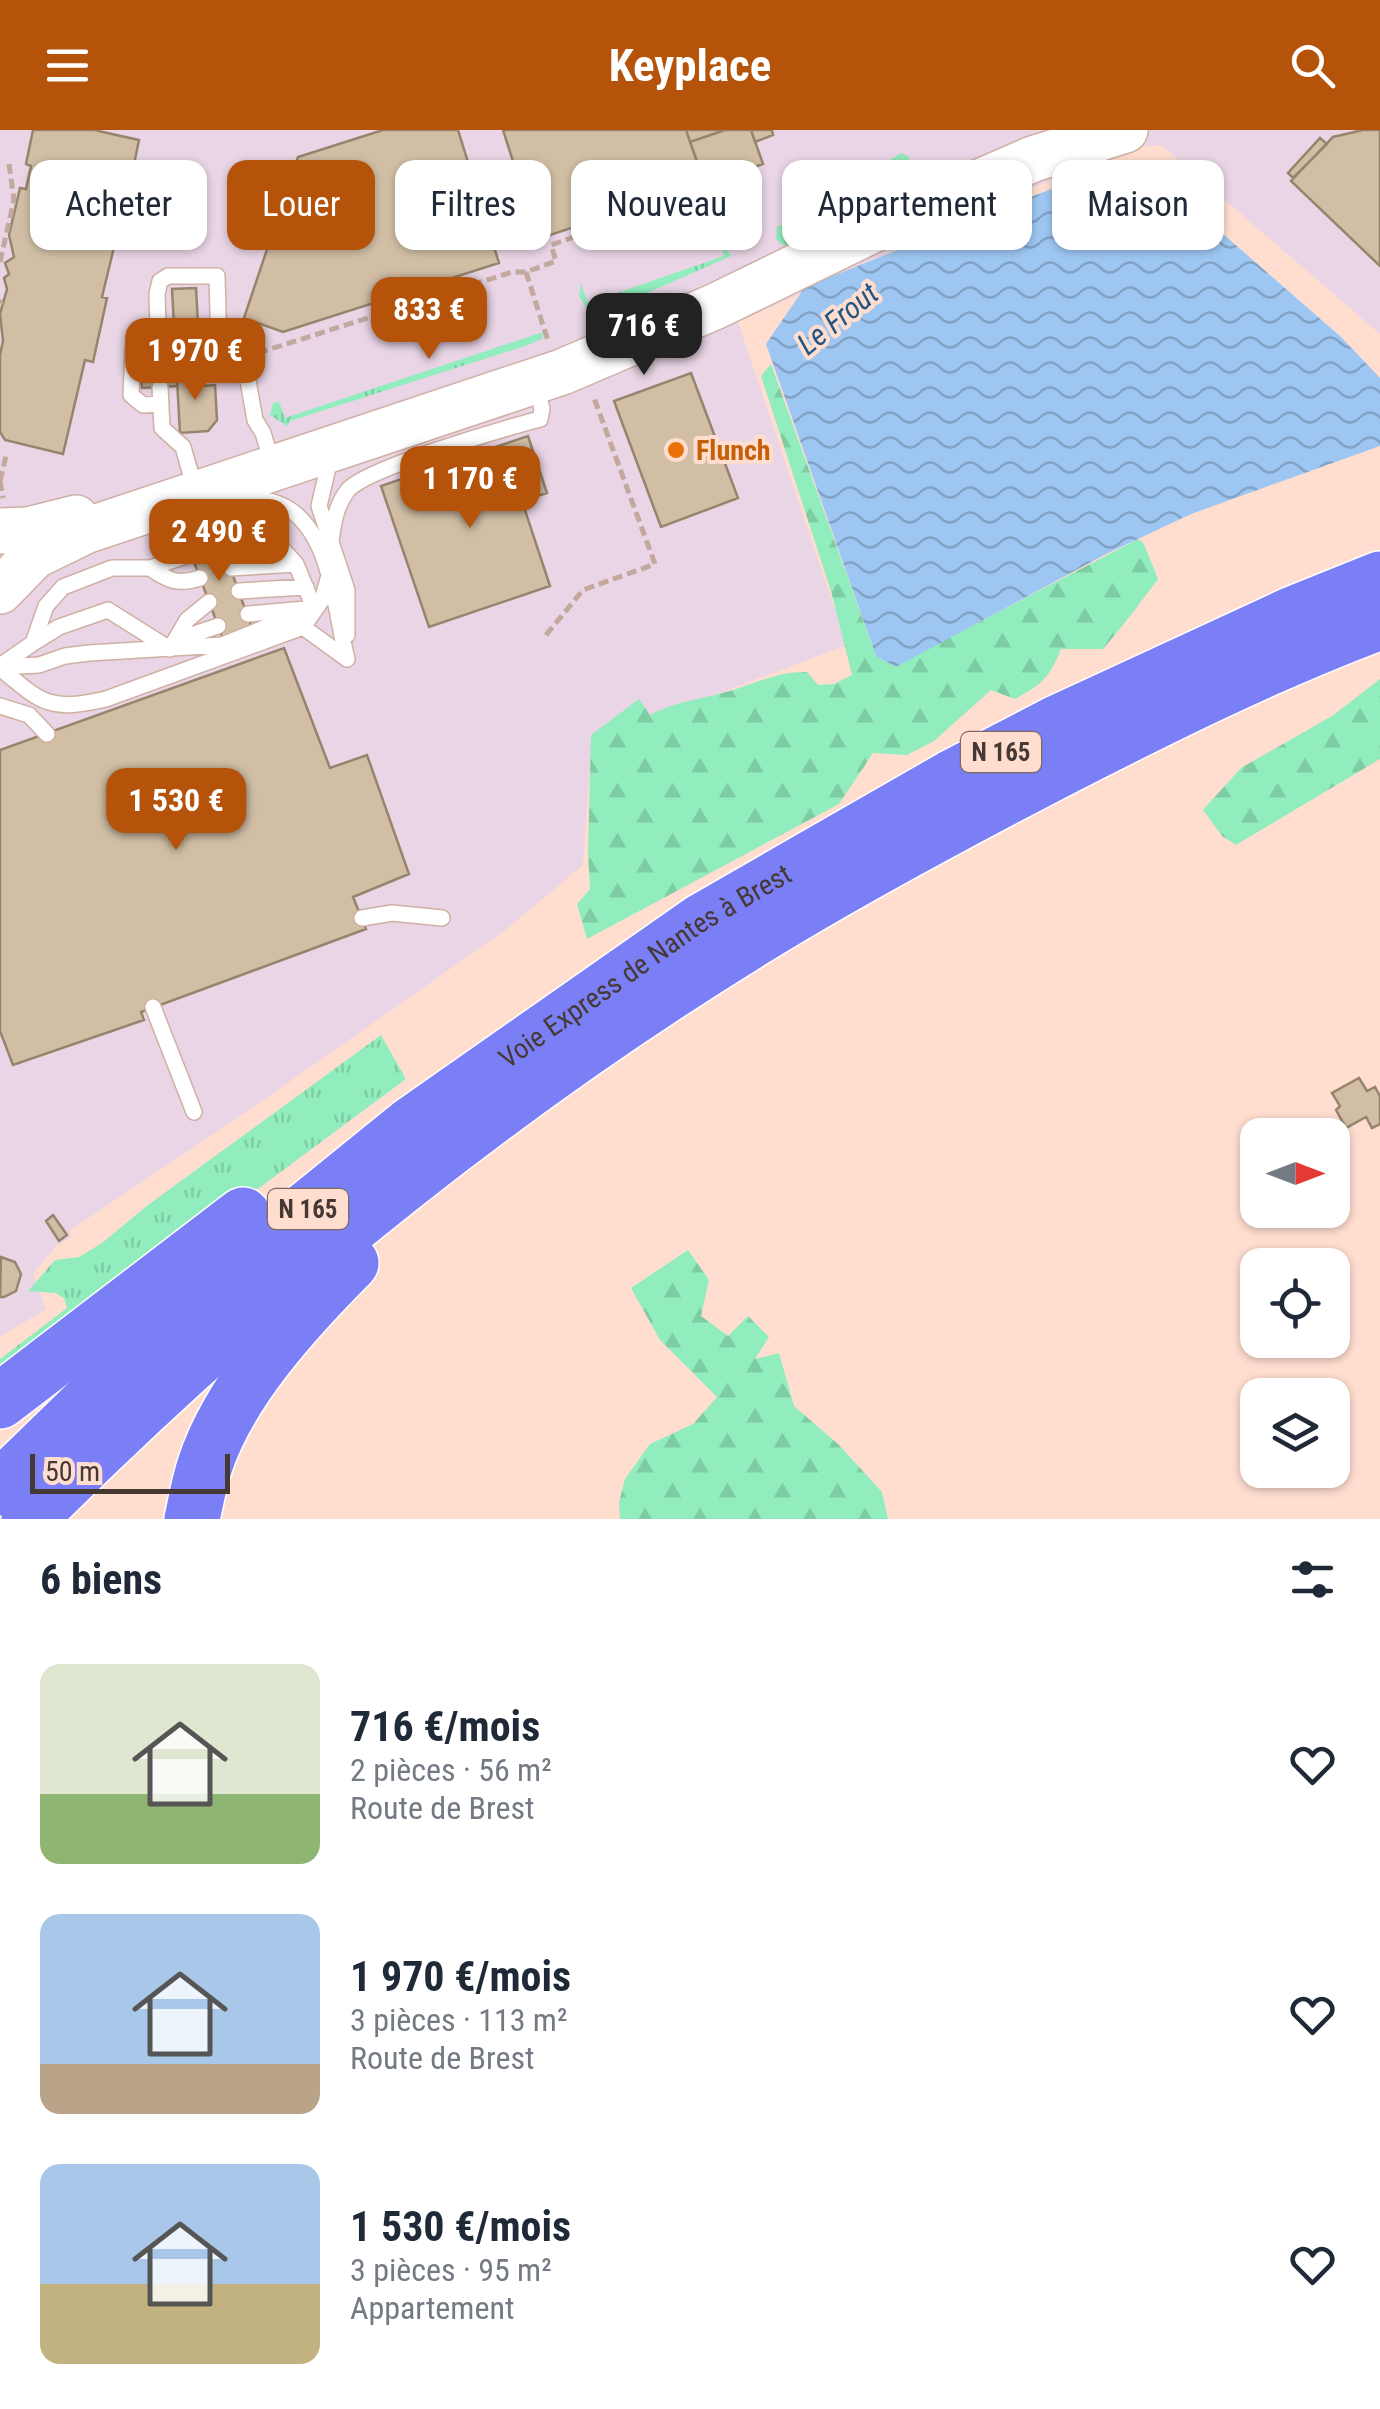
<!DOCTYPE html>
<html lang="fr">
<head>
<meta charset="utf-8">
<style>
	:root { --surface:#fff; --page:#f6f6f7; --text:#1f2937; --muted:#747a83; --accent:#b45309 }
	body { margin:0; font-family:"Roboto Condensed",sans-serif; background:var(--page); color:var(--text); height:100vh; display:flex; flex-direction:column; font-size:38px; white-space:nowrap }
	* { box-sizing:border-box; margin:0 }
	p { font-size:32px; color:var(--muted) }
	.icon { flex:none; width:55px; height:55px; fill:none; stroke:currentColor; stroke-width:2; stroke-linecap:round; stroke-linejoin:round }
	.map { position:relative; height:1389px; overflow:hidden }
	.drawer { display:flex; flex-direction:column; background:var(--surface); flex:1 }
	.drawer>* { flex:none }
	.guide { position:absolute; left:30px; top:30px; width:1320px; height:90px; display:flex; gap:20px }
	.needle { width:65px; rotate:90deg }
	.tools { position:absolute; left:1240px; top:988px; display:grid; gap:20px }
	.tools a { display:grid; place-items:center; width:110px; height:110px; border-radius:20px; background:var(--surface); box-shadow:0 2px 8px #0004; font-size:50px }
	.scale { position:absolute; left:30px; bottom:25px; width:200px; box-sizing:border-box; padding-left:10px; border:5px solid #463934; border-top:0; font-size:28px; line-height:35px; white-space:nowrap; color:#463934; -webkit-text-stroke:8px #ffded0; paint-order:stroke }
	.price { position:absolute; translate:-50% -85px; padding:0 22px; border-radius:20px; background:var(--accent); color:#fff; font-size:32px; line-height:65px; filter:drop-shadow(0 2px 5px #0008) }
	.price::after { content:''; position:absolute; left:50%; top:60px; width:30px; height:22px; margin-left:-15px; background:inherit; clip-path:polygon(0 0,100% 0,50% 100%) }
	.price.selected { background:#222; color:#fff }
	ul { padding:0; list-style:none }
	li { display:flex; align-items:center; gap:30px; height:250px; padding:0 40px }
	li span { display:grid; place-items:center; flex:none; width:280px; height:200px; border-radius:20px; color:#555 }
	li>.icon { margin-inline-start:auto }
	span .icon { width:120px; height:120px; fill:#fffc; stroke-width:1 }
	li b { font-size:42px }
	h2 { display:flex; justify-content:space-between; align-items:center; height:120px; padding:0 40px; font-size:42px }
	.pill { padding:0 35px; border-radius:20px; background:var(--surface); box-shadow:0 2px 8px #0004; font-size:35px; line-height:90px }
	.pill.selected { background:var(--accent); color:#fff }
	header { display:flex; justify-content:space-between; align-items:center; height:130px; padding:0 40px; background:var(--accent); color:#fff; font-size:45px; font-weight:700 }
	.map>svg:first-child { display:block }
</style>
</head>
<body>
<header><svg class="icon" aria-label="menu" viewBox="0 0 24 24"><path d="M4 6h16M4 12h16M4 18h16"/></svg>Keyplace<svg class="icon" aria-label="search" viewBox="0 0 24 24"><circle cx="10" cy="10" r="6"/><path d="M15 15l6 6"/></svg></header>
<div class="map">
<svg width="1380" height="1389" viewBox="0 0 1380 1389">
	<defs>
		<pattern id="grass-tufts" width="24" height="20" patternUnits="userSpaceOnUse" patternTransform="scale(2.5)"><rect width="24" height="20" fill="#91edbd"/><path d="M3 7l-1-3M5 7V3M7 7l1-3M15 17l-1-3M17 17v-4M19 17l1-3" fill="none" stroke="#7ecca3"/></pattern>
		<pattern id="forest-firs" width="22" height="20" patternUnits="userSpaceOnUse" patternTransform="scale(2.5)"><rect width="22" height="20" fill="#91edbd"/><path d="M5 1l3.5 6h-7zM16 11l3.5 6h-7z" fill="#7ecca3"/></pattern>
		<pattern id="water-waves" width="16" height="10" patternUnits="userSpaceOnUse" patternTransform="scale(2.5)"><rect width="16" height="10" fill="#9dc7f2"/><path d="M0 5q4-4 8 0t8 0" fill="none" stroke="#82a3c5"/></pattern>
	</defs>
	<rect width="100%" height="100%" fill="#ffded0"/>
	<!-- commercial -->
	<path fill="#e9d5e5" d="M0,0H1380V204L1161,15L1119,19L738,192L847,515L638,594L592,605L583,735L504,801L249,980L69,1101L72,1107L57,1115L33,1144L46,1179L0,1207Z"/>
	<!-- grass -->
	<path fill="url(#grass-tufts)" d="M901,23L909,27L908,35L927,41L947,39L949,46L795,114L783,115L776,109L777,97L891,33L890,30Z
		M719,109L731,126L638,167L597,181L596,187L593,188L579,166L581,154L588,173L724,126Z
		M543,202L542,209L525,216L290,291L287,296L270,285L273,273L279,272L285,288Z
		M381,905L406,949L0,1250V1229L67,1178L64,1168L55,1163L28,1161L55,1130L79,1127L102,1113L148,1075Z"/>
	<!-- forest -->
	<path fill="url(#forest-firs)" d="M771,234L876,526L895,536L1138,409L1144,414L1158,449C1140,473 1123,496 1103,519H1061C1049,549 1042,554 1015,569L991,560L934,611L907,625L873,623L839,674L587,809L577,774L590,759L588,724L591,605L639,569L650,585C678,570 706,569 736,559C761,551 781,541 807,542L818,555L834,554L852,545L831,461L761,246Z
		M1380,549V629L1236,715L1222,706L1203,680L1241,638L1332,586Z
		M688,1120L709,1150L701,1186L728,1206L748,1186L769,1207L755,1229L779,1223L794,1276L838,1314L882,1362L888,1389H620L619,1372L625,1349L650,1314L693,1294L717,1267L660,1210L631,1158Z"/>
	<!-- water -->
	<path fill="url(#water-waves)" d="M1133,30L1151,41L1341,207L1380,248V316L1191,384L1106,424L896,537L876,526L766,214L805,157L1114,34Z"/>
	<!-- building -->
	<path fill="#d1bea5" stroke="#96856c" stroke-width="2.5" d="M33,0H94L139,10L131,49L119,46L116,58L104,55L100,75L123,80L102,167L107,168L93,232L85,230L63,324L5,310L0,302V225L3,211L0,184L7,159L4,148L9,144L5,133L14,127L9,105L20,58L26,59L31,36L26,34Z
		M383,0H458L499,133L283,202L244,188L298,27Z
		M503,0H686L705,54L538,109Z
		M686,0H725L690,12Z
		M725,0H751L763,34L705,54L690,12Z
		M751,0H772L773,5L755,12Z
		M1363,0H1380V136L1291,51L1333,7Z
		M1320,8L1327,14L1293,48L1288,43Z
		M196,158L198,194L174,195L172,159Z
		M198,194L199,206L175,207L174,195Z
		M188,231L189,257L215,255L217,290L208,301L180,303L176,232Z
		M176,232L177,256L142,258L140,233Z
		M691,243L738,368L661,397L614,271Z
		M528,306L547,363L522,371L550,456L429,497L381,356Z
		M216,399L252,498L223,509L186,411Z
		M284,518L330,638L367,625L409,744L353,767L366,799L141,882L144,890L13,935L0,901V620Z
		M1359,948L1367,961L1375,957L1380,966V994L1372,998L1366,987L1346,998L1336,980L1340,976L1332,963Z
		M53,1085L67,1105L59,1111L46,1091Z
		M1,1127L15,1132L21,1144L16,1161L4,1167H0Z"/>
	<g fill="none" stroke-linecap="round" stroke-linejoin="round">
		<defs>
			<path id="lane" d="M159,233L157,164L160,151L168,146H217L219,218
				M160,257L162,298L183,317L193,352
				M161,274L143,275L131,265L133,219L219,218L234,221L245,234L255,290L263,303L273,336
				M331,325L319,376L347,460V505
				M234,368C250,369 266,368 281,375C332,397 335,483 347,529
				M331,412C333,394 336,375 348,360C367,338 506,298 540,289L542,279L536,256
				M222,413L250,410L277,413L296,434L314,478
				M150,438C169,451 178,455 200,448
				M231,438L296,434
				M239,461L306,457
				M248,484L305,479
				M303,497L347,529
				M176,510L218,496
				M33,513L59,497L108,480L170,519L187,490L209,472
				M0,536L33,513L46,476L63,457L112,438H150L192,424
				M0,537L39,535L65,526L89,523L222,515L314,478
				M0,538C42,573 49,582 106,569L303,497L322,470L330,442
				M0,576L29,585L47,604
				M362,788L392,783L442,788
				M153,877L194,982"/>
			<path id="secondary" d="M0,401L28,400L76,388
				M0,461L34,426L85,401L562,242L714,177L895,89L1033,29L1125,0"/>
			<g id="highway">
				<path d="M0,1271L243,1085"/>
				<path id="s1" d="M0,1358L139,1223L234,1138L412,994L702,791L951,648L1057,593L1293,484L1380,449"/>
				<path d="M29,1389C253,1165 500,963 772,798C861,744 953,695 1045,647C1154,591 1265,535 1380,492"/>
				<path d="M192,1389C196,1371 199,1353 205,1335C229,1261 297,1187 351,1133"/>
			</g>
		</defs>
		<!-- lane casing -->
		<use href="#lane" stroke="#cfb0a2" stroke-width="18"/>
		<!-- secondary casing -->
		<use href="#secondary" stroke="#cfb0a2" stroke-width="48"/>
		<!-- highway casing -->
		<use href="#highway" stroke="#fff" stroke-width="58"/>
		<!-- path -->
		<path stroke="#c2a89d" stroke-width="5" stroke-dasharray="10 5" stroke-linecap="butt" d="M0,132L14,70L9,34
			M526,142L548,211
			M0,172H3
			M252,210L254,193
			M258,223L512,142H526L556,131L551,115L704,62L711,84
			M0,351L3,368
			M0,351L6,326
			M546,505L583,460L655,434L594,268"/>
		<!-- lane -->
		<use href="#lane" stroke="#fff" stroke-width="15"/>
		<!-- secondary -->
		<use href="#secondary" stroke="#fff" stroke-width="45"/>
		<!-- highway -->
		<use href="#highway" stroke="#7a7ff6" stroke-width="55"/>
	</g>
	<!-- markers -->
	<circle fill="#e8710a" stroke="#ffded0" stroke-width="4" cx="676" cy="320" r="10"/>
	<g text-anchor="middle" stroke-width="8" stroke-linejoin="round" paint-order="stroke">
		<!-- shield labels -->
		<g fill="#ffded0" stroke="#7e6a63" stroke-width="2.5">
			<rect x="961" y="602" width="80" height="40" rx="8"/>
			<rect x="268" y="1059" width="80" height="40" rx="8"/>
		</g>
		<g font-size="25" font-weight="bold" fill="#463934">
			<text x="1001" y="631">N 165</text>
			<text x="308" y="1088">N 165</text>
		</g>
		<!-- food labels -->
		<g font-size="28" font-weight="bold" fill="#c56008" stroke="#ffded0" text-anchor="start">
			<text x="696" y="330">Flunch</text>
		</g>
		<!-- street labels -->
		<g font-size="28" fill="#463934" stroke="#ffded0">
			<text dy="10" stroke="none"><textPath href="#s1" startOffset="832">Voie Express de Nantes à Brest</textPath></text>
		</g>
		<!-- water labels -->
		<g font-size="30" font-style="italic" fill="#245684" stroke="#ffded0">
			<text transform="translate(838 189) rotate(-39)" y="10">Le Frout</text>
		</g>
	</g>
</svg>
<div class="tools">
<a><svg class="needle" viewBox="-14 -14 28 28"><path d="M0-13l5 13h-10z" fill="#e53935"/><path d="M0 13l5-13h-10z" fill="#747a83"/></svg></a>
<a><svg class="icon" aria-label="locate" viewBox="0 0 24 24"><circle cx="12" cy="12" r="6"/><path d="M12 2v4M12 18v4M2 12h4M18 12h4"/></svg></a>
<a><svg class="icon" aria-label="layers" viewBox="0 0 24 24"><path d="M12 4l9 5-9 5-9-5zM3 14l9 5 9-5"/></svg></a>
</div>
<div class="scale">50 m</div>
<b class="price" style="left:429px;top:232px">833 €</b>
<b class="price selected" style="left:644px;top:248px">716 €</b>
<b class="price" style="left:195px;top:273px">1 970 €</b>
<b class="price" style="left:470px;top:401px">1 170 €</b>
<b class="price" style="left:219px;top:454px">2 490 €</b>
<b class="price" style="left:176px;top:723px">1 530 €</b>
<div class="guide">
<a class="pill">Acheter</a>
<a class="pill selected">Louer</a>
<a class="pill">Filtres</a>
<a class="pill">Nouveau</a>
<a class="pill">Appartement</a>
<a class="pill">Maison</a>
</div>
</div>
<section class="drawer">
<h2>6 biens<svg class="icon" aria-label="filters" viewBox="0 0 24 24"><path d="M4 7h16M4 17h16"/><circle cx="9" cy="7" r="2"/><circle cx="15" cy="17" r="2"/></svg></h2>
<ul>
<li><span style="background:linear-gradient(#dfe7d0 65%,#8fb573 0)"><svg class="icon" aria-label="home" viewBox="0 0 24 24"><path d="M3 11l9-7 9 7M6 9v11h12V9"/></svg></span><div><b>716 €/mois</b><p>2 pièces · 56 m²</p><p>Route de Brest</p></div><svg class="icon" aria-label="heart" viewBox="0 0 24 24"><path d="M12 20l-8-8c-3-5 5-10 8-4 3-6 11-1 8 4z"/></svg></li>
<li><span style="background:linear-gradient(#a9c7e8 75%,#b9a48a 0)"><svg class="icon" aria-label="home" viewBox="0 0 24 24"><path d="M3 11l9-7 9 7M6 9v11h12V9"/></svg></span><div><b>1 970 €/mois</b><p>3 pièces · 113 m²</p><p>Route de Brest</p></div><svg class="icon" aria-label="heart" viewBox="0 0 24 24"><path d="M12 20l-8-8c-3-5 5-10 8-4 3-6 11-1 8 4z"/></svg></li>
<li><span style="background:linear-gradient(#a9c7e8 60%,#c2b280 0)"><svg class="icon" aria-label="home" viewBox="0 0 24 24"><path d="M3 11l9-7 9 7M6 9v11h12V9"/></svg></span><div><b>1 530 €/mois</b><p>3 pièces · 95 m²</p><p>Appartement</p></div><svg class="icon" aria-label="heart" viewBox="0 0 24 24"><path d="M12 20l-8-8c-3-5 5-10 8-4 3-6 11-1 8 4z"/></svg></li>
</ul>
</section>
</body>
</html>
